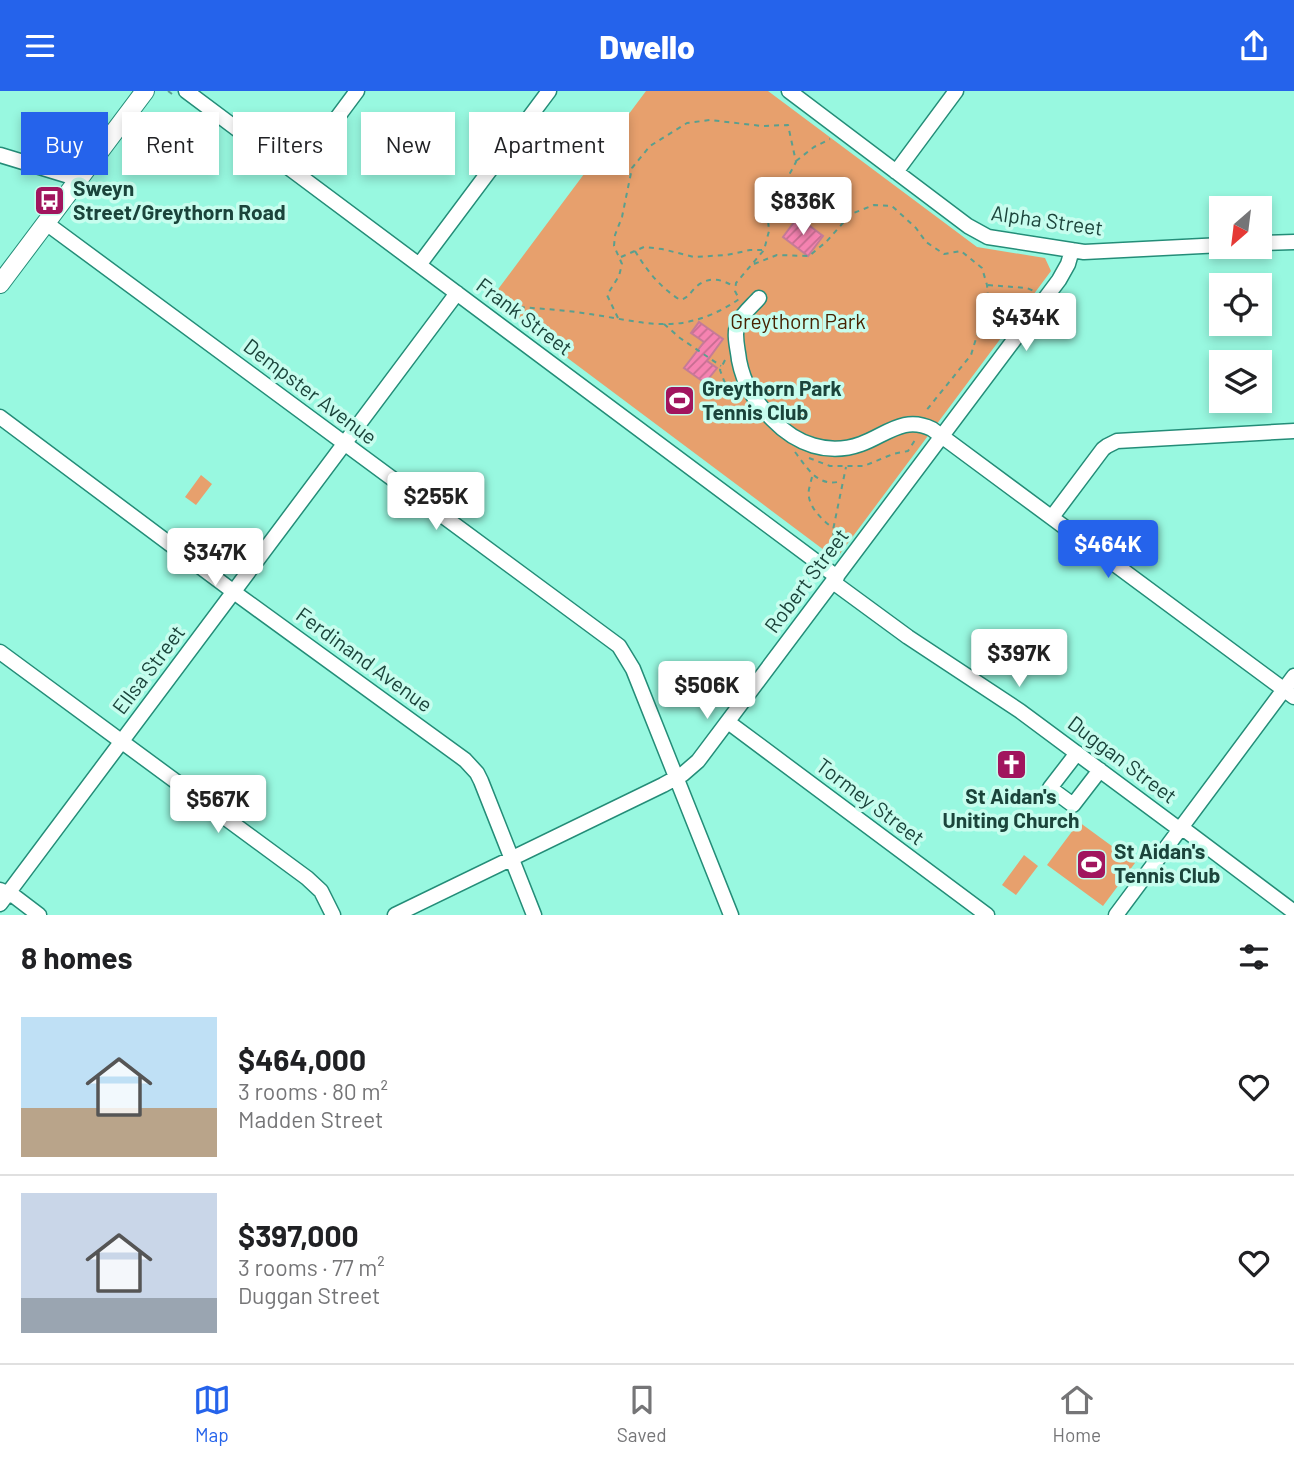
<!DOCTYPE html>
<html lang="en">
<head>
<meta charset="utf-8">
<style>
	:root { --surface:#fff; --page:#f2f2f2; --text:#202124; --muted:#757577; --line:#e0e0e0; --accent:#2563eb }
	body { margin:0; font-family:Barlow,sans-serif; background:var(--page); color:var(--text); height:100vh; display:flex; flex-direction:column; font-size:26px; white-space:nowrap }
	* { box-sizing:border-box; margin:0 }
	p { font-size:23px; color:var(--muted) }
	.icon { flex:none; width:38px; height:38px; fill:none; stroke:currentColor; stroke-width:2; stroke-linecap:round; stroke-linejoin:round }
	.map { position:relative; height:824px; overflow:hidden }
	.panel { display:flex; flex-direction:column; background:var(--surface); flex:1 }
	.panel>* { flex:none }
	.hud { position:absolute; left:21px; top:21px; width:700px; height:63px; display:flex; gap:14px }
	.needle { width:46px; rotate:208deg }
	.fabs { position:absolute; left:1209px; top:105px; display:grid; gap:14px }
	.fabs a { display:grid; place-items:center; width:63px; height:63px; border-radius:0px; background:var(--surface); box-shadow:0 4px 10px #0003; font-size:35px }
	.price { position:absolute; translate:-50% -60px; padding:0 16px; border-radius:7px; background:#fff; color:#222; font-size:23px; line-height:46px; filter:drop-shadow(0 2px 4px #0008) }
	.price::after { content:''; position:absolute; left:50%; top:42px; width:21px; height:16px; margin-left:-10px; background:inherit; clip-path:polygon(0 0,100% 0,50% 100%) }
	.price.on { background:var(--accent); color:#fff }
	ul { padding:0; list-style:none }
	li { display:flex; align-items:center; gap:21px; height:175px; padding:0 21px }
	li+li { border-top:2px solid var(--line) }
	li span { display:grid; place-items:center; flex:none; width:196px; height:140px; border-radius:0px; color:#555 }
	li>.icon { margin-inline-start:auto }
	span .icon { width:84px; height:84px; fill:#fffc; stroke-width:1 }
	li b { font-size:30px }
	h2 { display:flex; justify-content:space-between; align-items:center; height:84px; padding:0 21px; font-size:30px }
	.chip { padding:0 24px; border-radius:0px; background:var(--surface); box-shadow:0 4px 10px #0003; font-size:24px; line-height:63px }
	.chip.on { background:var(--accent); color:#fff }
	header { display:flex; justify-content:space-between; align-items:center; height:91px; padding:0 21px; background:var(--accent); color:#fff; font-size:32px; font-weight:800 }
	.tabs { display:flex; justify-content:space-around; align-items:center; height:98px; border-top:2px solid var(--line); background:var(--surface); font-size:19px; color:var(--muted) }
	.tabs a { display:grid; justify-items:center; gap:4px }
	.tabs .on { color:var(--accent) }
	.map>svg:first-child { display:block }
</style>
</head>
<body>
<header><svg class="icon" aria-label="menu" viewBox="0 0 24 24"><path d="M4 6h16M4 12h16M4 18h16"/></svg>Dwello<svg class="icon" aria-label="share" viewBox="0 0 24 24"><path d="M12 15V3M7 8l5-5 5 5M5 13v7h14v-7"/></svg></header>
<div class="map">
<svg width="1294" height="824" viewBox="0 0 1294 824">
	<defs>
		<pattern id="building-hatch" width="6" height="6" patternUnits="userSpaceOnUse" patternTransform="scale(1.75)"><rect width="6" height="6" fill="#f683b1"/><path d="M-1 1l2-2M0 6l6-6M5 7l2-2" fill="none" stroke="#c66d91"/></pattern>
	</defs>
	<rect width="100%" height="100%" fill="#98f8e0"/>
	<!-- green -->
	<path fill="#e7a06d" d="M646,0H768L977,156L1045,167L1051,180L836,468L490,209Z
		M201,384L212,393L196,414L185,406Z
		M1079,731L1135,772L1103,815L1047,774Z
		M1024,764L1038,775L1016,804L1002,794Z"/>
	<!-- building -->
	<path fill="url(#building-hatch)" stroke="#c57b97" stroke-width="2" d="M798,126L823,145L808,165L783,146Z
		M699,231L723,248L707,270L717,277L705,292L684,277L704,251L691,242Z"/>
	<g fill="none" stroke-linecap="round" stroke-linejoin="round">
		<defs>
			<path id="minor" d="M186,0L837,486
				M789,0L968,135L988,146L1084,161L1222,154
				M0,64L79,88
				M896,81L956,0
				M296,82L357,0
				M46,132L619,555L633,578L731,824
				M1260,152L1294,151
				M419,174L549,0
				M759,207C753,214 742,223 738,232C733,243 738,258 739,269C744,295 755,310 773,329C796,353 828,365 861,353C886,344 904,324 932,338L1294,606
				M0,326L242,507L465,669L477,682L481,690L534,824
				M1052,426L1103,358L1107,355L1117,350L1294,340
				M833,491L908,546L1020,620L1179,738
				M0,561L307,787L321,800L333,824
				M728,631L987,824
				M1077,662L1050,697L1073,714L1100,679
				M1181,736L1294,821
				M0,799L14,805L39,824
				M0,813L457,202
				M395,824L663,694L683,683L698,670L1059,189L1068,173L1072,159
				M1116,824L1294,585"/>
			<path id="major" d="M0,193L145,0"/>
		</defs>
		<!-- minor casing -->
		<use href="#minor" stroke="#248d78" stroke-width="17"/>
		<!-- major casing -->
		<use href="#major" stroke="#248d78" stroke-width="20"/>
		<!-- path -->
		<path stroke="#5a9f8e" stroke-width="2" stroke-dasharray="5 5" stroke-linecap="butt" d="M168,0L176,6
			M796,70L814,56L830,48
			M843,115L850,122
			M635,160C647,180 660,196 680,209C689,207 691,200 697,195C709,185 723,188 734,196
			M621,166L644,156L662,158L694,166L727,164L750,159H762
			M754,173L777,164L809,165L826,151L851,123L874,114L892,115L916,137L926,151L944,163L961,160L982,177L987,194L988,208L986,224L979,238L971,264L925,321
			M988,194L1027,197L1034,200
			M500,219L513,216H519C543,218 566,219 589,223C613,226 639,233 664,233C690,234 718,223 739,208L735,200L736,192L764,159L769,140L767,118L782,97L796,71L788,34L762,35L710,29L687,32L650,55L632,77L622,126L615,144L614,155L622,173L619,185L607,204L618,227
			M664,233L680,247L721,275
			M725,269L720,279C724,290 728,302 739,308
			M795,361C808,378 818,397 842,390
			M809,367L830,375H864L893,363L908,360L917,346
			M812,386C811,390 810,394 809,398C806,414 821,428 833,437
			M835,467L833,439L846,376"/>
		<!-- minor -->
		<use href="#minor" stroke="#fff" stroke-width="14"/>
		<!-- major -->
		<use href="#major" stroke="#fff" stroke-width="18"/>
	</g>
	<!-- icons -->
	<defs>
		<symbol id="bus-square" viewBox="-11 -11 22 22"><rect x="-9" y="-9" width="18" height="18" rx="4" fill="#a1155e" stroke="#c7fdee"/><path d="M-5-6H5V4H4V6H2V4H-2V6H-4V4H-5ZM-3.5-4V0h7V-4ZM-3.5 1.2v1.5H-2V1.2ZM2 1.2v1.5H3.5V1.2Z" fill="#fff"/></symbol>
		<symbol id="stadium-square" viewBox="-11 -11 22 22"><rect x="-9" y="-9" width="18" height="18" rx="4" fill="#a1155e" stroke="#c7fdee"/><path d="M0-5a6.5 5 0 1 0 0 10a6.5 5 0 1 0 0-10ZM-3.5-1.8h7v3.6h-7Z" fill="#fff"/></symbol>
		<symbol id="church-square" viewBox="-11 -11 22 22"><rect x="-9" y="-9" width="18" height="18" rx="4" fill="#a1155e" stroke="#c7fdee"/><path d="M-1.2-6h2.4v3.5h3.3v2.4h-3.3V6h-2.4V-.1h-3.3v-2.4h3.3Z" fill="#fff"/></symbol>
	</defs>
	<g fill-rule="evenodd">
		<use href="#bus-square" x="32" y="92" width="35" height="35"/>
		<use href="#stadium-square" x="662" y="292" width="35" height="35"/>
		<use href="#church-square" x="994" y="656" width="35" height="35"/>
		<use href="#stadium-square" x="1074" y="756" width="35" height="35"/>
	</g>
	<g text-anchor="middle" stroke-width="7" stroke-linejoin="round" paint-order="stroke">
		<!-- poi labels -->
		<g font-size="21" font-weight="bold" fill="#1b443b" stroke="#c7fdee" text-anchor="start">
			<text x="73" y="105">Sweyn<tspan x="73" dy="24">Street/Greythorn Road</tspan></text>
			<text x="702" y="305">Greythorn Park<tspan x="702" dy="24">Tennis Club</tspan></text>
			<text x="1011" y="713" text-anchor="middle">St Aidan's<tspan x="1011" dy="24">Uniting Church</tspan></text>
			<text x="1114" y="768">St Aidan's<tspan x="1114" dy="24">Tennis Club</tspan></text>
		</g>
		<!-- street labels -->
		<g font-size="21" fill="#1b443b" stroke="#c7fdee">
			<text transform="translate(1047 130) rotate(8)" y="7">Alpha Street</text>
			<text transform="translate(524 226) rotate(37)" y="7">Frank Street</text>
			<text transform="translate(310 301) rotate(37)" y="7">Dempster Avenue</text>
			<text transform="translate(807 490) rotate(-53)" y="7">Robert Street</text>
			<text transform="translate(364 569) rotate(36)" y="7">Ferdinand Avenue</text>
			<text transform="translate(149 579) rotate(-53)" y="7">Ellsa Street</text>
			<text transform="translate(1122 669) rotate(37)" y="7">Duggan Street</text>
			<text transform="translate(870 711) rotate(37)" y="7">Tormey Street</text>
		</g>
		<!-- park labels -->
		<g font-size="21" fill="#482201" stroke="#c7fdee">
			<text x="798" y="238">Greythorn Park</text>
		</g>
	</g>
</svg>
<div class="fabs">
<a><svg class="needle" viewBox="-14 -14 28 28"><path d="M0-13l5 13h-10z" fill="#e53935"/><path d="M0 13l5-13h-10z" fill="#757577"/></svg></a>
<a><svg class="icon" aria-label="locate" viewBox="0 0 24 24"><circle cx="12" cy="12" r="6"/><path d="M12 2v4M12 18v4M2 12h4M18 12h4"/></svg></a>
<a><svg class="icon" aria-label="layers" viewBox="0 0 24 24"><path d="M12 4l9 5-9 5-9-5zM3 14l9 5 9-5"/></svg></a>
</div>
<b class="price" style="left:803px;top:146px">$836K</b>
<b class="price" style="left:1026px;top:262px">$434K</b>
<b class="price" style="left:436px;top:441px">$255K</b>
<b class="price on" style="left:1108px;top:489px">$464K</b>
<b class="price" style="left:215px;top:497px">$347K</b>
<b class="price" style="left:1019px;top:598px">$397K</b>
<b class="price" style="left:707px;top:630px">$506K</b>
<b class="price" style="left:218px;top:744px">$567K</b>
<div class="hud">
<a class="chip on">Buy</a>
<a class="chip">Rent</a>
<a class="chip">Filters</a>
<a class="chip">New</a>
<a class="chip">Apartment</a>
</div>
</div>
<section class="panel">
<h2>8 homes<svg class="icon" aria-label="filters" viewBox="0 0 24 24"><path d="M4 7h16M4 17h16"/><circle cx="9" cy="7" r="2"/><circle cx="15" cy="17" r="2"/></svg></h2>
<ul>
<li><span style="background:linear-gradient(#bfe0f5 65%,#b9a48a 0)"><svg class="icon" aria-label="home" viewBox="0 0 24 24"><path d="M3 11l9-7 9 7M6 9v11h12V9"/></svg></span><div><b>$464,000</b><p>3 rooms · 80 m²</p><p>Madden Street</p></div><svg class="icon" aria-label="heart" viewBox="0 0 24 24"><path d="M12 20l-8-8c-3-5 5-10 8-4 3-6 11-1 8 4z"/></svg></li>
<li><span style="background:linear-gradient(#c9d6e8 75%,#9aa5b1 0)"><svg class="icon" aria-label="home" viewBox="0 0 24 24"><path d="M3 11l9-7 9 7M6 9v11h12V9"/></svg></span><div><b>$397,000</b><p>3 rooms · 77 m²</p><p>Duggan Street</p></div><svg class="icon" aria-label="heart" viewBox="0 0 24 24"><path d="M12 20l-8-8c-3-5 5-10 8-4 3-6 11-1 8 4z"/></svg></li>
</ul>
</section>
<nav class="tabs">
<a class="on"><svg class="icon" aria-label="map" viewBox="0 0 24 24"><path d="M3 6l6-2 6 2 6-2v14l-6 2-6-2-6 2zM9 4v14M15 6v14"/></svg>Map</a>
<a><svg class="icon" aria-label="saved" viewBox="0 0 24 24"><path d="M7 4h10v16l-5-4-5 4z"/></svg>Saved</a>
<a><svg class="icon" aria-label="home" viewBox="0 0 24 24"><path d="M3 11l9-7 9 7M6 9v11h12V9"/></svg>Home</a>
</nav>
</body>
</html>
